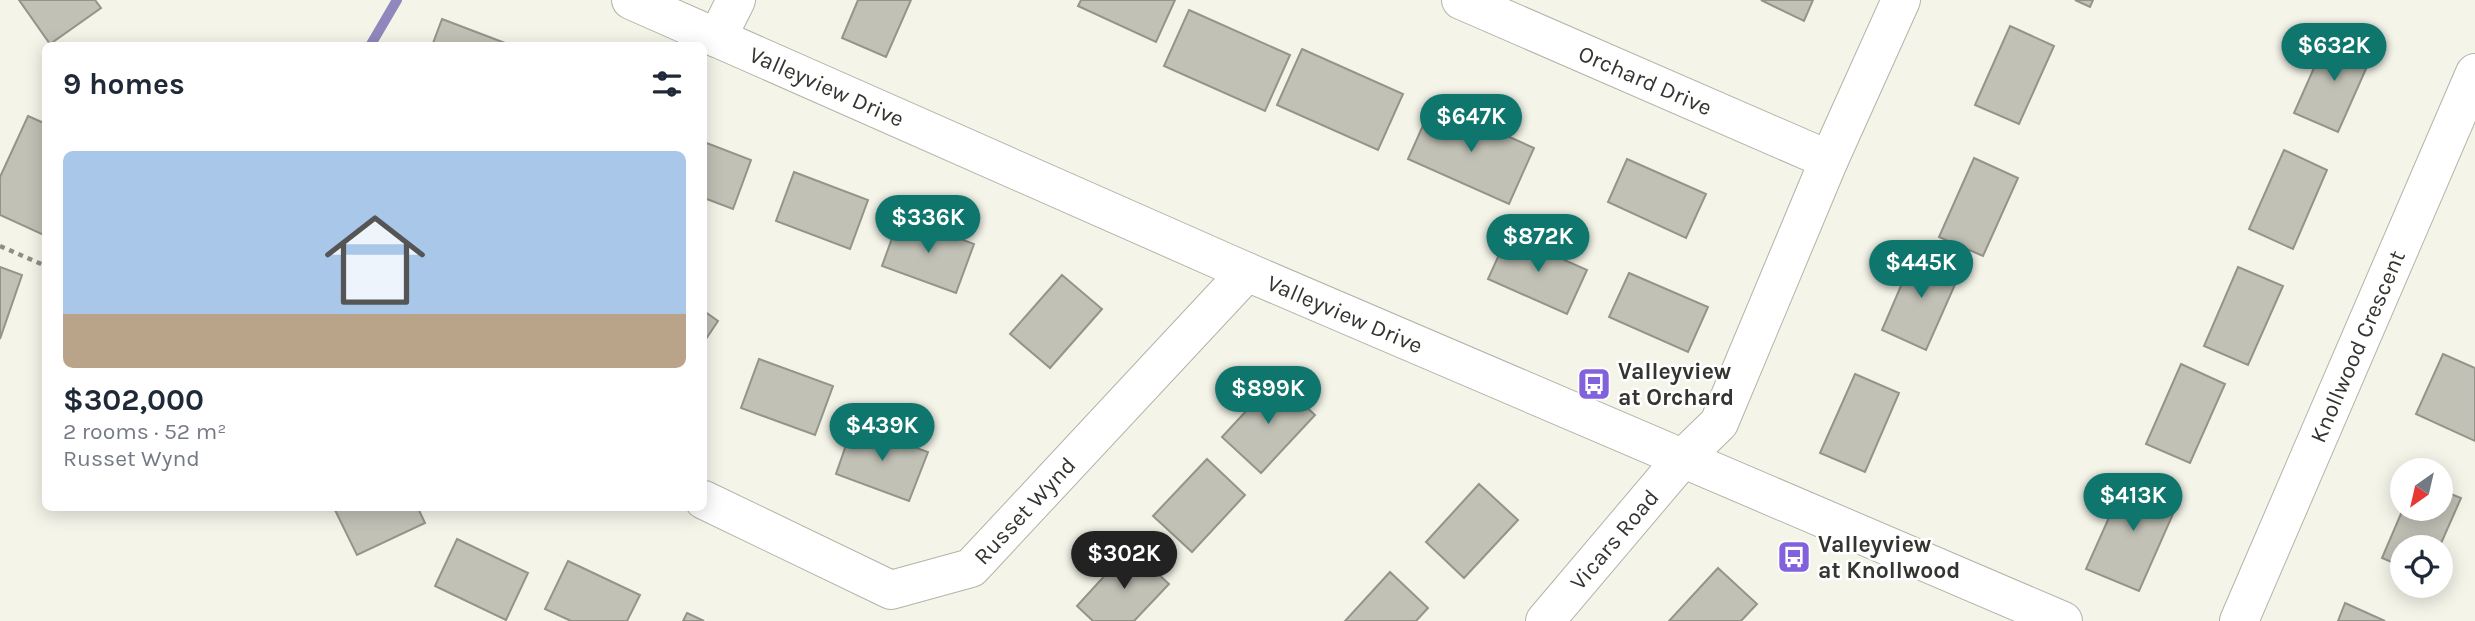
<!DOCTYPE html>
<html lang="en">
<head>
<meta charset="utf-8">
<style>
	:root { --surface:#fff; --page:#f2f2f3; --text:#1f2937; --muted:#747a83; --accent:#0f766e }
	body { margin:0; font-family:Karla,sans-serif; background:var(--page); color:var(--text); height:100vh; display:flex; flex-direction:column; font-size:26px; white-space:nowrap }
	* { box-sizing:border-box; margin:0 }
	p { font-size:23px; color:var(--muted) }
	.icon { flex:none; width:38px; height:38px; fill:none; stroke:currentColor; stroke-width:2; stroke-linecap:round; stroke-linejoin:round }
	.map { position:relative; flex:1; overflow:hidden }
	.sheet { position:absolute; left:42px; top:42px; width:665px; height:469px; display:flex; flex-direction:column; background:var(--surface); border-radius:10px; box-shadow:0 4px 18px #0003 }
	.sheet>* { flex:none }
	.needle { width:46px; rotate:214deg }
	.fabs { position:absolute; left:2390px; top:458px; display:grid; gap:14px }
	.fabs a { display:grid; place-items:center; width:63px; height:63px; border-radius:50%; background:var(--surface); box-shadow:0 4px 18px #0003; font-size:35px }
	.price { position:absolute; translate:-50% -60px; padding:0 16px; border-radius:24px; background:var(--accent); color:#fff; font-size:23px; line-height:46px; filter:drop-shadow(0 2px 4px #0008) }
	.price::after { content:''; position:absolute; left:50%; top:42px; width:21px; height:16px; margin-left:-10px; background:inherit; clip-path:polygon(0 0,100% 0,50% 100%) }
	.price.on { background:#222; color:#fff }
	ul { padding:0; list-style:none }
	li { display:grid; align-content:center; gap:14px; height:371px; padding:0 21px }
	li span { display:grid; place-items:center; height:217px; border-radius:10px; color:#555 }
	li>.icon { margin-inline-start:auto }
	span .icon { width:126px; height:126px; fill:#fffc; stroke-width:1 }
	li b { font-size:30px }
	h2 { display:flex; justify-content:space-between; align-items:center; height:84px; padding:0 21px; font-size:30px }
	.map>svg:first-child { display:block }
</style>
</head>
<body>
<div class="map">
<svg width="2475" height="621" viewBox="0 0 2475 621">
	<rect width="100%" height="100%" fill="#f4f4e9"/>
	<g fill="none" stroke-linecap="round" stroke-linejoin="round">
		<!-- stream -->
		<path stroke="#9087bd" stroke-width="10" d="M370,46L397,0"/>
	</g>
	<!-- building -->
	<path fill="#c1c1b6" stroke="#94948a" stroke-width="2" d="M19,0H95L101,8L50,44Z
		M858,0H911L886,57L842,38Z
		M1081,0H1175L1156,42L1078,6Z
		M1761,0H1813L1804,21Z
		M2075,0H2093L2090,7Z
		M1189,10L1290,55L1265,111L1164,66Z
		M442,19L513,46H432Z
		M2010,26L2054,46L2019,124L1975,105Z
		M2329,34L2373,53L2338,132L2294,113Z
		M1302,49L1403,94L1378,150L1277,105Z
		M1433,103L1534,148L1509,204L1408,159Z
		M28,116L46,124V236L0,215V177Z
		M704,142L751,160L733,209L704,198Z
		M2284,150L2327,170L2293,249L2249,229Z
		M1974,158L2018,178L1983,256L1939,237Z
		M1627,159L1706,194L1686,238L1608,202Z
		M794,172L868,200L850,249L776,221Z
		M900,216L974,244L956,293L882,266Z
		M1508,235L1587,270L1567,314L1488,279Z
		M1916,251L1961,271L1926,350L1882,330Z
		M0,267L22,275L0,339Z
		M2238,267L2283,286L2248,365L2204,346Z
		M1629,273L1708,307L1688,352L1609,317Z
		M1062,275L1102,309L1050,368L1010,334Z
		M704,311L718,321L704,342Z
		M2443,354L2475,368V441L2416,414Z
		M759,359L833,386L815,435L741,408Z
		M2181,364L2225,384L2190,463L2146,444Z
		M1855,374L1899,393L1865,472L1820,453Z
		M1276,379L1315,415L1261,473L1222,437Z
		M853,425L928,452L909,501L836,474Z
		M1207,459L1245,495L1192,552L1153,516Z
		M2128,475L2180,498L2139,591L2086,569Z
		M1479,484L1518,520L1464,578L1426,542Z
		M2441,490L2461,498L2439,548H2403V567L2382,558L2403,509H2441Z
		M334,508H418L425,523L357,555Z
		M457,539L528,573L506,620L435,586Z
		M1130,548L1169,584L1134,621H1093L1077,606Z
		M568,561L640,595L627,621H571L545,609Z
		M1718,568L1757,604L1741,621H1669Z
		M1390,572L1428,608L1416,621H1345Z
		M2345,603L2385,621H2338Z
		M687,613L704,621H683Z"/>
	<g fill="none" stroke-linecap="round" stroke-linejoin="round">
		<defs>
			<g id="street">
				<path id="s1" d="M1461,0L1829,160"/>
				<path d="M717,38L736,0"/>
				<path d="M1683,458L1719,423L1829,160L1901,0"/>
				<path id="s2" d="M704,500L891,590L971,568L1247,272"/>
				<path id="s3" d="M2239,621L2475,73"/>
			</g>
			<g id="secondary">
				<path id="s4" d="M631,0L1247,272L2063,621"/>
				<path id="s5" d="M1545,621L1683,458"/>
			</g>
		</defs>
		<!-- street casing -->
		<use href="#street" stroke="#b3b3a9" stroke-width="40"/>
		<!-- secondary casing -->
		<use href="#secondary" stroke="#b3b3a9" stroke-width="40"/>
		<!-- path -->
		<path stroke="#8e8e87" stroke-width="4.5" stroke-dasharray="5 5" stroke-linecap="butt" d="M0,246L46,266"/>
		<!-- street -->
		<use href="#street" stroke="#fff" stroke-width="38"/>
		<!-- secondary -->
		<use href="#secondary" stroke="#fff" stroke-width="38"/>
	</g>
	<!-- icons -->
	<defs>
		<symbol id="bus-square" viewBox="-11 -11 22 22"><rect x="-9" y="-9" width="18" height="18" rx="4" fill="#8161dc" stroke="#fff"/><path d="M-5-6H5V4H4V6H2V4H-2V6H-4V4H-5ZM-3.5-4V0h7V-4ZM-3.5 1.2v1.5H-2V1.2ZM2 1.2v1.5H3.5V1.2Z" fill="#fff"/></symbol>
	</defs>
	<g fill-rule="evenodd">
		<use href="#bus-square" x="1575" y="365" width="38" height="38"/>
		<use href="#bus-square" x="1775" y="538" width="38" height="38"/>
	</g>
	<g text-anchor="middle" stroke-width="5" stroke-linejoin="round" paint-order="stroke">
		<!-- street labels -->
		<g font-size="23" fill="#343430" stroke="#fff">
			<text dy="8" stroke="none"><textPath href="#s1" startOffset="201">Orchard Drive</textPath></text>
			<text dy="8" stroke="none"><textPath href="#s4" startOffset="214">Valleyview Drive</textPath></text>
			<text dy="8" stroke="none"><textPath href="#s4" startOffset="780">Valleyview Drive</textPath></text>
			<text dy="8" stroke="none"><textPath href="#s3" startOffset="299">Knollwood Crescent</textPath></text>
			<text dy="8" stroke="none"><textPath href="#s2" startOffset="369">Russet Wynd</textPath></text>
			<text dy="8" stroke="none"><textPath href="#s5" startOffset="107">Vicars Road</textPath></text>
		</g>
		<!-- poi labels -->
		<g font-size="23" font-weight="bold" fill="#343430" stroke="#fff" text-anchor="start">
			<text x="1618" y="379">Valleyview<tspan x="1618" dy="26">at Orchard</tspan></text>
			<text x="1818" y="552">Valleyview<tspan x="1818" dy="26">at Knollwood</tspan></text>
		</g>
	</g>
</svg>
<div class="fabs">
<a><svg class="needle" viewBox="-14 -14 28 28"><path d="M0-13l5 13h-10z" fill="#e53935"/><path d="M0 13l5-13h-10z" fill="#747a83"/></svg></a>
<a><svg class="icon" aria-label="locate" viewBox="0 0 24 24"><circle cx="12" cy="12" r="6"/><path d="M12 2v4M12 18v4M2 12h4M18 12h4"/></svg></a>
</div>
<b class="price" style="left:2334px;top:83px">$632K</b>
<b class="price" style="left:1471px;top:154px">$647K</b>
<b class="price" style="left:928px;top:255px">$336K</b>
<b class="price" style="left:1538px;top:274px">$872K</b>
<b class="price" style="left:1921px;top:300px">$445K</b>
<b class="price" style="left:1268px;top:426px">$899K</b>
<b class="price" style="left:882px;top:463px">$439K</b>
<b class="price" style="left:2133px;top:533px">$413K</b>
<b class="price on" style="left:1124px;top:591px">$302K</b>
<section class="sheet">
<h2>9 homes<svg class="icon" aria-label="filters" viewBox="0 0 24 24"><path d="M4 7h16M4 17h16"/><circle cx="9" cy="7" r="2"/><circle cx="15" cy="17" r="2"/></svg></h2>
<ul>
<li><span style="background:linear-gradient(#a9c7e8 75%,#b9a48a 0)"><svg class="icon" aria-label="home" viewBox="0 0 24 24"><path d="M3 11l9-7 9 7M6 9v11h12V9"/></svg></span><div><b>$302,000</b><p>2 rooms · 52 m²</p><p>Russet Wynd</p></div></li>
</ul>
</section>
</div>
</body>
</html>
